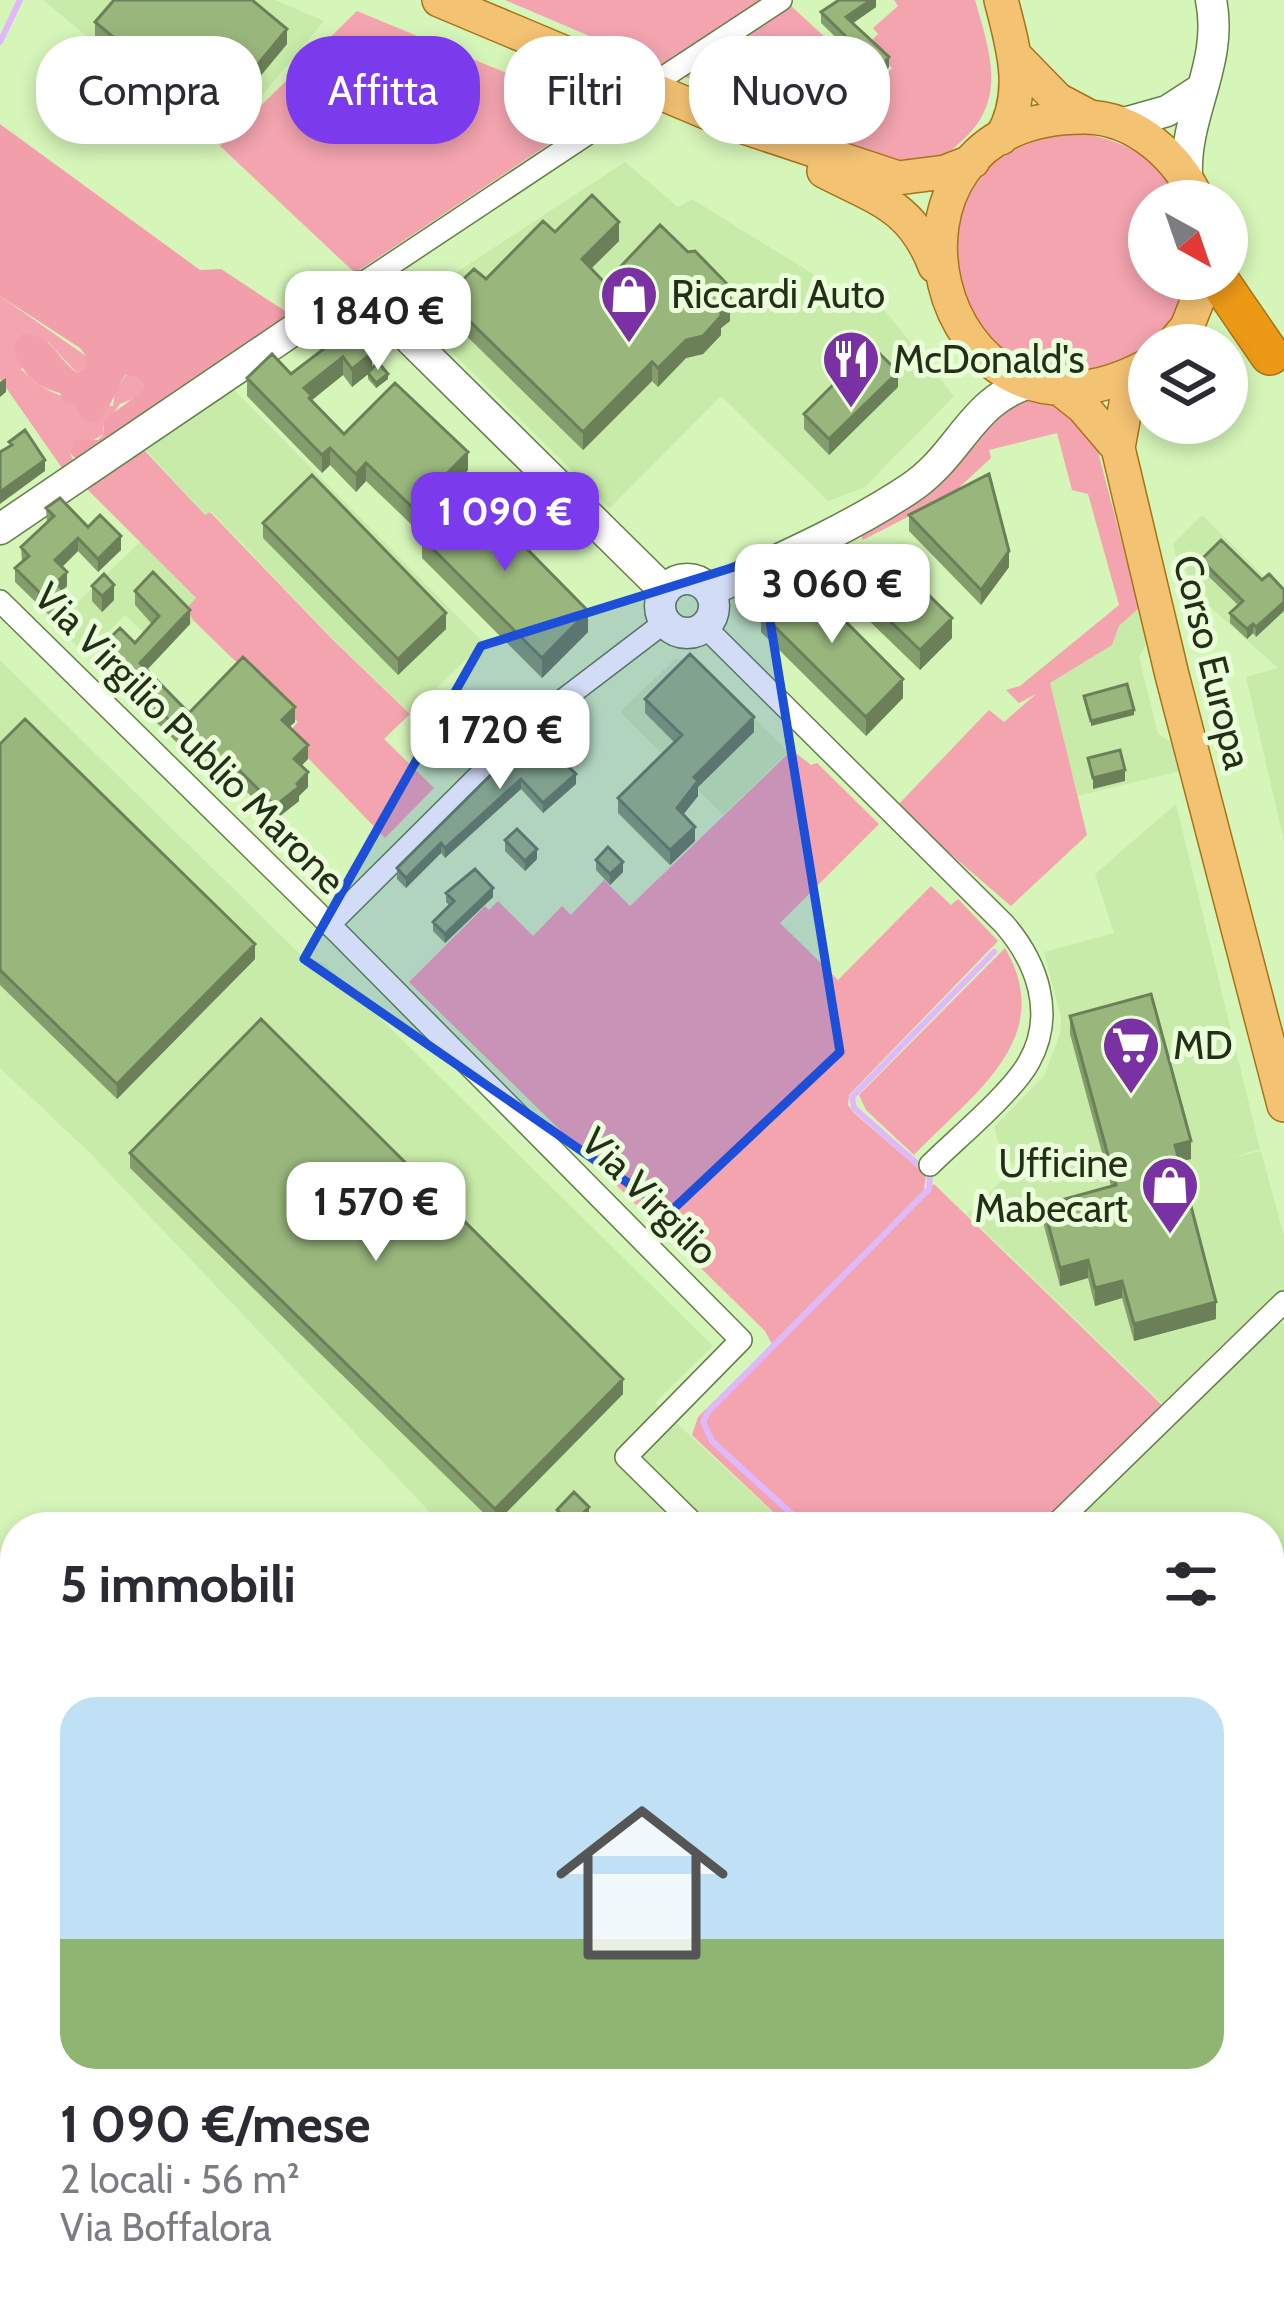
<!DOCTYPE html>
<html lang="it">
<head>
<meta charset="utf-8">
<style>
	:root { --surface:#fff; --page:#f2f2f3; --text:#2b2b33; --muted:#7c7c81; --line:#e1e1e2; --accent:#7c3aed }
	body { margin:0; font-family:Cabin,sans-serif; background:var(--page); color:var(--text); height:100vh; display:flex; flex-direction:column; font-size:45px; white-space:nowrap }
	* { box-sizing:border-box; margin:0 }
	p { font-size:39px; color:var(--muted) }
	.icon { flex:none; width:66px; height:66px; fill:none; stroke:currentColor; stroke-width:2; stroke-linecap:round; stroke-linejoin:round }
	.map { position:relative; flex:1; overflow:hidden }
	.side { position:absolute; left:0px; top:1512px; width:1284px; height:807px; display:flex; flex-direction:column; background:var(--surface); border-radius:48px 48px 0 0; box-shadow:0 6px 18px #0003 }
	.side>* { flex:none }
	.top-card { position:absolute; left:36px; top:36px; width:1212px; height:108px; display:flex; gap:24px }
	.needle { width:78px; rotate:140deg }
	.tools { position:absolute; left:1128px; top:180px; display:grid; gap:24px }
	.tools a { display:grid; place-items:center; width:120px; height:120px; border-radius:50%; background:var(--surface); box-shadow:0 6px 18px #0003; font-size:60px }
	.price { position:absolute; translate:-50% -102px; padding:0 27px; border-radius:24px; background:#fff; color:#222; font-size:39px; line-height:78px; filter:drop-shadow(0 3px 6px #0008) }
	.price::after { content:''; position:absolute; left:50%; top:72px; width:36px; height:27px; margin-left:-18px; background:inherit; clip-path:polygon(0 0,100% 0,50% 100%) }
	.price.selected { background:var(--accent); color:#fff }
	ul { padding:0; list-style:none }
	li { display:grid; align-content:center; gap:24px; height:636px; padding:0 60px }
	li+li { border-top:3px solid var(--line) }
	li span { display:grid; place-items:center; height:372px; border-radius:36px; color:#555 }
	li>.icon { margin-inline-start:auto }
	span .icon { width:216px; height:216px; fill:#fffc; stroke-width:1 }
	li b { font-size:51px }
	h2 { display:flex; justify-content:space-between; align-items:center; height:144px; padding:0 60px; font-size:51px }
	.chip { padding:0 42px; border-radius:48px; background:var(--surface); box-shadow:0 6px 18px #0003; font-size:42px; line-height:108px }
	.chip.selected { background:var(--accent); color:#fff }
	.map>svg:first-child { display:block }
</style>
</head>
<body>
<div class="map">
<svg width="1284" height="2318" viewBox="0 0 1284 2318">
	<rect width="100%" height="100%" fill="#d6f5b9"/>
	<!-- built -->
	<path fill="#c9eba9" d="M43,0H275L324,21L220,146Z
		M625,162L678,207L692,199L842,292L859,279L954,396L865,487L828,501L721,396L610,508L405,306Z
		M232,388L484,643L410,713L332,638L211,511L205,515L145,449Z
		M1202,515L1284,596V841L1246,677L1278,668L1208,605L1175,554L1173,544Z
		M140,542L196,599L186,609L194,621L148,669L135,656L150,639L125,615L86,655L55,624Z
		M1139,608L1148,641L1139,657L1158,734L1175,744L1181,771L1077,796L1050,683L1112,645L1119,626Z
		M675,659H696L788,752L723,815L620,712Z
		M0,660L304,958L324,963L713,1346L655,1403L788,1527H444L88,1151L0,1068Z
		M1176,804L1260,1149L1231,1158L1261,1151L1284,1236V1293L1165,1406L967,1214L1016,1167L1001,1151L994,1127L1044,1076L1060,1034L1061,1018L1044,952L1114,933L1095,874Z
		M1277,1322L1284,1324V1876L1269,1860V1527H1066Z
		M251,2304H842L826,2318H237Z"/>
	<!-- green -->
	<path fill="#f3a4af" d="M505,0H766L662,67Z
		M894,0H975C989,49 1007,97 966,137C952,151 931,168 910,166C849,162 738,101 679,74L790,5L877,85L892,68L868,44L878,34L873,28L898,6Z
		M357,11L523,80L568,84C581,103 581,113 567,132L355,273L220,146Z
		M1076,132C1120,140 1163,156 1181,201H1149V279H1190C1179,317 1155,353 1115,365C1058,383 983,363 961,301C958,290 959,275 959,264C958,250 954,231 958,218C974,162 1023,139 1076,132Z
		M0,296L86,356V367L77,373L48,342L21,369C46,396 77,403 113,406L115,391L126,375L137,378L144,386L139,396L120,404L103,427L104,434L70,453L73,460L62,468L0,379Z
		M1040,396L1066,407L1097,448L1139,608L1119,626L1112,645L1050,683L1087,835L1011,906L896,807L989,710L1004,722L1036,694L1019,703L1006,690L1020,686L1119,605L1088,494L1072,490L1057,433L989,450L991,458L952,494L863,540L861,536L865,526L1013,398Z
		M144,450L205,515L210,512L332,639L410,714L384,739L434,788L385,838L286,735L298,722L194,621L186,609L196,598L87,489Z
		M792,750L811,765L817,763L879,824L780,923L838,980L931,886L951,905L958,899L998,941L849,1095L848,1105L854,1113L926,1175L924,1190L844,1272L934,1184L1164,1407L1046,1527H789L692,1435L698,1417L772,1344L765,1331L409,982L485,906L489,910L498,901L533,936L562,906L571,915L604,880L630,906Z
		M1005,948C1058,1039 972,1094 914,1155L866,1110L859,1095Z
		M1269,1860L1284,1876V2318H1086L1074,2304H1269Z"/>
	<!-- forest -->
	<path fill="#f39fab" d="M0,124L200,270L221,269L288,313L375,263L80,463L70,453L74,440H98L104,434V421C116,408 136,400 144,386L137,378L125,375C113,395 113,405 96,423L83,420L73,403L65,404L60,393C31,385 22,372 12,345L22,334C50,332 57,358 77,373L86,367V356L80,348L0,296Z"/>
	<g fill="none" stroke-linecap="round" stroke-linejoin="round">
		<!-- stream -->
		<path stroke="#e0b9fd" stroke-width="6" d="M0,42L20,0
			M806,1527L712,1441L703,1422L708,1412L929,1189L930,1175L854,1108L852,1097L994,952
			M1269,1874L1284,1890"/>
		<defs>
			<path id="street" d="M647,88L781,0
				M357,287L610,119
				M0,601L339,934L741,1340L626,1457L689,1519
				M705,627L1004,924C1037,962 1056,1014 1029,1062C1011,1094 957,1138 930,1165
				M329,925L530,725L665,622
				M1053,1527L1284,1302
				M1269,2120L1284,2102
				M857,2304L870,2318
				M220,2318L235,2304
				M1105,2318L1117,2304"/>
			<path id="secondary" d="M1121,124L1167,111L1201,89
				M1187,176C1184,114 1224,63 1211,0
				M0,529L357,287L665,591
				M660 606a27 27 0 1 1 54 0a27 27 0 1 1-54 0Z
				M710,591C777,560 847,530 909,489C962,454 970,399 1033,382"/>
			<path id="primary" d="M439,0L732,123L898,178L945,172L973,161
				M1015,56L1058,100L1090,117
				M1001,138C1028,94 1013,46 1001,0
				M824,171C878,199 912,206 935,266
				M1172,345L1187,327L1206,279
				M1147,366C931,482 844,114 1086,117C1137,118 1179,158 1198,201
				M1149,367L1127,398L1118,448L1172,675L1284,1105
				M1059,388L1083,407L1118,448"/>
			<path id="highway" d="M1218,279L1270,355"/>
		</defs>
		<!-- street casing -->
		<use href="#street" stroke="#647f48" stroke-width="24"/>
		<!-- secondary casing -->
		<use href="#secondary" stroke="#647f48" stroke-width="33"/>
		<!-- primary casing -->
		<use href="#primary" stroke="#a67417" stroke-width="36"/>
		<!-- highway casing -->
		<use href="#highway" stroke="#a67417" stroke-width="42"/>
		<!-- street -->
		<use href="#street" stroke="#fff" stroke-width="21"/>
		<!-- secondary -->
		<use href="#secondary" stroke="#fff" stroke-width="30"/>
		<!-- primary -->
		<use href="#primary" stroke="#f4c273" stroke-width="33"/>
		<!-- highway -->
		<use href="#highway" stroke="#ec9916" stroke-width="39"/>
	</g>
	<!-- wall -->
	<path fill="#849d6c" d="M876,0V7L853,23L889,67L879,79L821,23V12Z
		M95,22L287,44L219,126L165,82L159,90L95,38Z
		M660,225L730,321L721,328V335L703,354L686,358L658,387L652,381L583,450L445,315V297L486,279L555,232L619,241L591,269L605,283Z
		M323,316L372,369L388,379L376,388L368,379V374L352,387L343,375L311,400L344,434L468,470L413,526L366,481L356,492L330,465L322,473L247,396V378L291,374L330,344L323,334Z
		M898,387L829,455L804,429V414Z
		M46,508L88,527L121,550L98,572L78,551L62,567L67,586L63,590L66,606L53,619L15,582V568L22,562L21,547L47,523Z
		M909,515L1009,567L981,605L909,531Z
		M263,523L446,629L398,675L263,538Z
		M422,538L588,632L542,678L422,558Z
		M1201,560L1262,580L1256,637L1253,633L1247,639L1230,623V613L1238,605L1201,569Z
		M92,586L114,600L102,612L92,601Z
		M135,591L190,624L147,670L189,713L295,722L289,727L308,759L301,766L308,787L299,796V801L275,820L236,781L226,791L98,665V650L135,643L152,624L135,605Z
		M859,591L952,638L920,670L859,611Z
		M761,613L903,698L866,736L761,632Z
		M645,699L754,732L698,787V796L683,815L695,841L670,865L618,813V798L675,743L645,713Z
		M539,727L576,784L543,813L521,789L445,858L441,853L406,888L397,879V868Z
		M0,744L255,959L117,1099L0,985Z
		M505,840L537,859L525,871L505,851Z
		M596,860L623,872L610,885L596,870Z
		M446,893L493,897L445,943L433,931V922L450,906L446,902Z
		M1070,1016L1191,1159L1180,1162L1216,1319L1134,1341L1122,1298L1095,1306L1088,1278L1060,1286L1043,1222V1205L1111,1186L1070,1034Z
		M130,1153L623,1394L495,1524L130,1168Z
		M557,1510L589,1512L574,1527H568L557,1515Z
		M473,2304H584L565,2318H477L481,2315Z"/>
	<!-- shaded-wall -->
	<path fill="#6b8058" d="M871,0H876V7L846,28V17Z
		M287,29V44L219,126V111Z
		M889,57V67L879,79V69Z
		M165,67V82L159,90V75Z
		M619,222V241L582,277V259Z
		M730,302V321L721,328V309Z
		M721,316V335L703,354L686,358L658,387V368L686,340Z
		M372,353V371L352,387V369Z
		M343,357V375L311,401L304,388Z
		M652,362V381L583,450V432Z
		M898,372V387L829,455V439Z
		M388,374V379L376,388V383Z
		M6,378V392L0,397V382Z
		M330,448V465L322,473V455Z
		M468,452V470L413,526V508Z
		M45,460V471L0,504V492Z
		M366,463V481L356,492V474Z
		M121,536V550L98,572V559Z
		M78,538V551L55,574V560Z
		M1009,551V567L981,605V590Z
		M67,572V586L56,597V583Z
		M114,585V600L102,612V596Z
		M66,593V606L53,619V606Z
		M1284,602V611L1256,637V627Z
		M190,610V624L140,677V663Z
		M588,611V632L542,678V658Z
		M446,613V629L398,675V659Z
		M952,618V638L920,670V650Z
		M1253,624V633L1247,639V629Z
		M903,679V698L866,736V717Z
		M295,707V722L282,734V720Z
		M1134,710V715L1091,726V721Z
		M754,717V732L698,787V796L677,822V808L694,777Z
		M308,745V759L294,773V759Z
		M236,767V781L226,791V776Z
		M1125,770V781L1093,789V778Z
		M308,772V787L299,796V801L275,820V806Z
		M576,774V784L543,813V803Z
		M521,779V789L445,858V848Z
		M695,827V841L670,865V850Z
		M441,843V853L406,888V878Z
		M537,849V859L525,871V861Z
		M623,862V872L610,885V874Z
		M493,888V897L445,943V934Z
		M255,944V959L117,1099V1084Z
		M1191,1141V1159L1175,1163V1145Z
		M1088,1260V1278L1060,1286V1268Z
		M1122,1281V1298L1095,1306V1288Z
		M1216,1302V1319L1134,1341V1324Z
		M623,1379V1394L495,1524V1509Z
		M589,1507V1512L574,1527H572Z
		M1279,1735V1750L1269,1759V1744Z
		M326,2304H343L326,2318H309Z
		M563,2304H584L565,2318H545Z
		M713,2304H716L715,2318H696Z"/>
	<!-- building -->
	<path fill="#99b77d" stroke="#6b8058" stroke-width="3" d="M114,0H252L287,29L219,111L165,67L159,75L95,22Z
		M839,0H871L846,17L889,57L879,69L821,12Z
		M592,195L619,222L582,259L605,283L660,225L688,252L695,251L730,287V302L721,309V316L703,336L686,340L658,368L652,362L583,432L445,297L474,269L486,279L543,221L555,232Z
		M337,307L372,353L352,369L343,357L304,388L311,395L309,398L344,434L395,383L468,452L413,508L366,463L356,474L330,448L322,455L247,378L272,354L291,374L338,338L323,316Z
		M872,346L898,372L829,439L804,414Z
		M378,362L388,374L376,383L368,373Z
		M25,430L45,460L0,492V452L12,445L9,442Z
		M989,474L1009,551L981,590L909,515Z
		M312,475L446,613L398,659L263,523Z
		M469,490L588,611L542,658L422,538Z
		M60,498L88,527L100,515L121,536L98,559L78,538L55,560L67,572L56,583L66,593L53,606L15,568L29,556L21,547L54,516L46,508Z
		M1221,540L1262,580L1269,574L1284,590V602L1256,627L1253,624L1247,629L1230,613L1243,601L1201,560Z
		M891,558L952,618L920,650L859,591Z
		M153,572L190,610L140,663L189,713L243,657L295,707L282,720L308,745L294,759L308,772L297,784L299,787L275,806L236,767L226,776L98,650L120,628L135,643L159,616L135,591Z
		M104,574L114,585L102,596L92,586Z
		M799,575L903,679L866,717L761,613Z
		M690,654L754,717L694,777L698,781L677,808L695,827L670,850L618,798L682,735L645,699Z
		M1127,684L1134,710L1091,721L1084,696Z
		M25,719L255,944L117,1084L0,970V744Z
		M539,727L558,747L553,752L576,774L543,803L521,779L445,848L441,843L406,878L397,868Z
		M1120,750L1125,770L1093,778L1088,758Z
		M517,829L537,849L525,861L505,840Z
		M608,847L623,862L610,874L596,860Z
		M475,869L493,888L445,934L433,922L454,901L446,893Z
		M1151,994L1191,1141L1175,1145L1216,1302L1134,1324L1122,1281L1095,1288L1088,1260L1060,1268L1043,1205L1116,1185L1070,1016Z
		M261,1019L623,1379L495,1509L130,1153Z
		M574,1492L589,1507L572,1525L557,1510Z
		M1269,1680L1284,1697V1785L1279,1735L1269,1744Z
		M286,2304H326L309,2318H268Z
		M485,2304H563L545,2318H477L488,2309Z
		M635,2304H713L696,2318H615Z
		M800,2304H847L853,2310L844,2318H820L818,2315L815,2318H784Z"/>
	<!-- marked area -->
	<path fill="#1d4ed8" fill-opacity="0.2" stroke="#1d4ed8" stroke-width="9" stroke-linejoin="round" d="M760,559L840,1052L670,1212L304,959L481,646Z"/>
	<!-- icons -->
	<defs>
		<symbol id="shop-pin" viewBox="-11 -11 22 30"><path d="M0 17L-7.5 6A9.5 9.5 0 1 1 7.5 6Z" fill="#7931a4" stroke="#ebfeda"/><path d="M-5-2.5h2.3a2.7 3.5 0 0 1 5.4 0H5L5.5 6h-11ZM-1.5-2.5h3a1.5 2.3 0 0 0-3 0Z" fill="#fff"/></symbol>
		<symbol id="restaurant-pin" viewBox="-11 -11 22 30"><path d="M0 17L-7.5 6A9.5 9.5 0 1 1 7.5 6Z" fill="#7931a4" stroke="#ebfeda"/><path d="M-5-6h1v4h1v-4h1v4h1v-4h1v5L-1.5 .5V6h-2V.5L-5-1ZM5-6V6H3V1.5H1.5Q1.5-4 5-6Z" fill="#fff"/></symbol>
		<symbol id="supermarket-pin" viewBox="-11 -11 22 30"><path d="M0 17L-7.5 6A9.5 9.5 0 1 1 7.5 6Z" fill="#7931a4" stroke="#ebfeda"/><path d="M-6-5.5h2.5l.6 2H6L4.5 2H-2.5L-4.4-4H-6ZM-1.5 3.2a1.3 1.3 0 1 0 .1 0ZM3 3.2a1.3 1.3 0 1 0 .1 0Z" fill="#fff"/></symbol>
	</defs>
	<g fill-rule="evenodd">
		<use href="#shop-pin" x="596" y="261" width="66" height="90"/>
		<use href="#restaurant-pin" x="818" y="326" width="66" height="90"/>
		<use href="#supermarket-pin" x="1098" y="1012" width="66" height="90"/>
		<use href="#shop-pin" x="1137" y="1152" width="66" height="90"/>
	</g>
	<g text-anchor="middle" stroke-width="10" stroke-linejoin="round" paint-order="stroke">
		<!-- poi labels -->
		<g font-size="39" fill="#242f18" stroke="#ebfeda" text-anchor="start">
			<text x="671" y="308">Riccardi Auto</text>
			<text x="893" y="373">McDonald's</text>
			<text x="1173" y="1059">MD</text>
			<text x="1128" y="1177" text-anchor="end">Ufficine<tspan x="1128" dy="45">Mabecart</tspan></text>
		</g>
		<!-- street labels -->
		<g font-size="39" fill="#242f18" stroke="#ebfeda">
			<text transform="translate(1213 662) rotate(76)" y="14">Corso Europa</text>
			<text transform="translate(190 738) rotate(45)" y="14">Via Virgilio Publio Marone</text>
			<text transform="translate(650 1196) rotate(45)" y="14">Via Virgilio</text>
		</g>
	</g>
</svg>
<div class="tools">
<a><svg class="needle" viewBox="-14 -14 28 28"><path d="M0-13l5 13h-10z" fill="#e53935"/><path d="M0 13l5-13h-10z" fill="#7c7c81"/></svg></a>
<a><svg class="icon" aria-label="layers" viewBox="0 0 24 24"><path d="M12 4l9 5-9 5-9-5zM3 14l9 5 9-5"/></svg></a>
</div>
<b class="price" style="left:378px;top:373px">1 840 €</b>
<b class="price selected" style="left:505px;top:574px">1 090 €</b>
<b class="price" style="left:832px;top:646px">3 060 €</b>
<b class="price" style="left:500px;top:792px">1 720 €</b>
<b class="price" style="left:376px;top:1264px">1 570 €</b>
<div class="top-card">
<a class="chip">Compra</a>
<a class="chip selected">Affitta</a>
<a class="chip">Filtri</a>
<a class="chip">Nuovo</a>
</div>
<section class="side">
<h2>5 immobili<svg class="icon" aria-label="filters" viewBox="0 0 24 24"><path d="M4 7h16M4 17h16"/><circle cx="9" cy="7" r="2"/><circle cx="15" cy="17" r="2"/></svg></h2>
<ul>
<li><span style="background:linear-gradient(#bfe0f5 65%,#8fb573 0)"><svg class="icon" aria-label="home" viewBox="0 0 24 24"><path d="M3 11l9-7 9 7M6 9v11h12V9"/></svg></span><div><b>1 090 €/mese</b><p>2 locali · 56 m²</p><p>Via Boffalora</p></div></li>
</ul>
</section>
</div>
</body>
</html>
